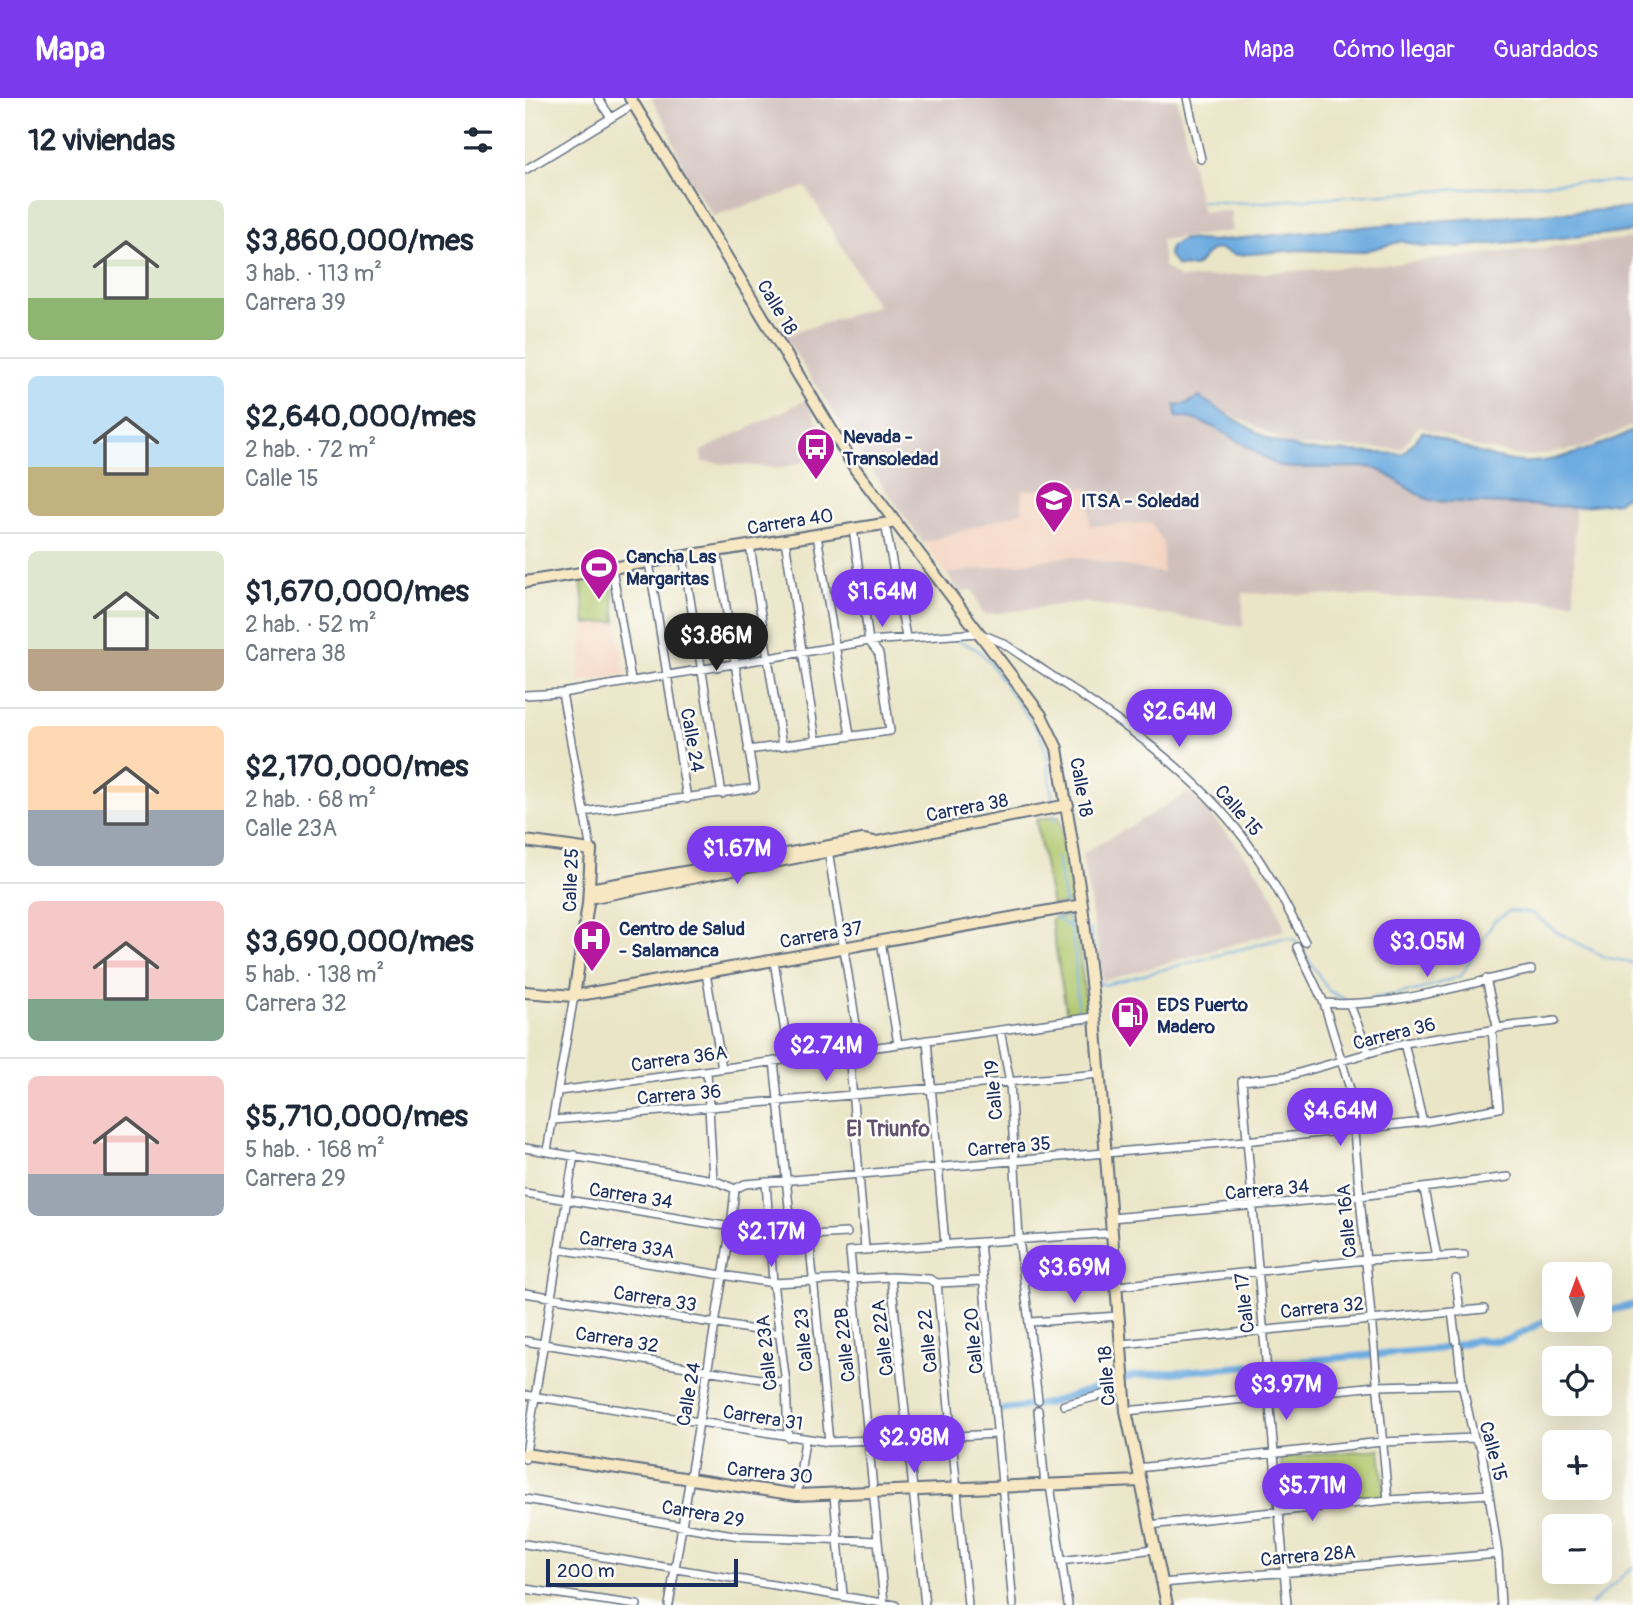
<!DOCTYPE html>
<html lang="es">
<head>
<meta charset="utf-8">
<style>
	:root { --surface:#fff; --page:#f2f2f3; --text:#1f2937; --muted:#747a83; --line:#e0e1e3; --accent:#7c3aed }
	body { margin:0; font-family:Pangolin,sans-serif; background:var(--page); color:var(--text); height:100vh; display:flex; flex-direction:column; font-size:26px; white-space:nowrap }
	* { box-sizing:border-box; margin:0 }
	p { font-size:23px; color:var(--muted) }
	.icon { flex:none; width:38px; height:38px; fill:none; stroke:currentColor; stroke-width:2; stroke-linecap:round; stroke-linejoin:round }
	.map { position:relative; flex:1; overflow:hidden }
	.details { display:flex; flex-direction:column; background:var(--surface); width:525px }
	.details>* { flex:none }
	.needle { width:46px; rotate:359deg }
	.buttons { position:absolute; left:1017px; top:1164px; display:grid; gap:14px }
	.buttons a { display:grid; place-items:center; width:70px; height:70px; border-radius:10px; background:var(--surface); box-shadow:0 7px 28px #0002; font-size:35px }
	.scale { position:absolute; left:21px; bottom:18px; width:192px; box-sizing:border-box; padding-left:7px; border:4px solid #1b2f5e; border-top:0; font-size:19px; line-height:24px; white-space:nowrap; color:#1b2f5e; -webkit-text-stroke:5px #fdfcf7; paint-order:stroke }
	.price { position:absolute; translate:-50% -60px; padding:0 16px; border-radius:24px; background:var(--accent); color:#fff; font-size:23px; line-height:46px; filter:drop-shadow(0 2px 4px #0008) }
	.price::after { content:''; position:absolute; left:50%; top:42px; width:21px; height:16px; margin-left:-10px; background:inherit; clip-path:polygon(0 0,100% 0,50% 100%) }
	.price.current { background:#222; color:#fff }
	ul { padding:0; list-style:none }
	li { display:flex; align-items:center; gap:21px; height:175px; padding:0 28px }
	li+li { border-top:2px solid var(--line) }
	li span { display:grid; place-items:center; flex:none; width:196px; height:140px; border-radius:10px; color:#555 }
	li>.icon { margin-inline-start:auto }
	span .icon { width:84px; height:84px; fill:#fffc; stroke-width:1 }
	li b { font-size:30px }
	h2 { display:flex; justify-content:space-between; align-items:center; height:84px; padding:0 28px; font-size:30px }
	header { display:flex; align-items:center; gap:42px; box-sizing:border-box; height:98px; padding:0 35px; background:var(--accent); color:#fff }
	header strong { font-size:33px }
	nav { display:flex; gap:38px; margin-inline-start:auto; font-size:24px }
	main { display:flex; flex:1; min-height:0 }
	.map>svg:first-child { display:block }
</style>
</head>
<body>
<header>
<strong>Mapa</strong>
<nav><a>Mapa</a><a>Cómo llegar</a><a>Guardados</a></nav>
</header>
<main>
<section class="details">
<h2>12 viviendas<svg class="icon" aria-label="filters" viewBox="0 0 24 24"><path d="M4 7h16M4 17h16"/><circle cx="9" cy="7" r="2"/><circle cx="15" cy="17" r="2"/></svg></h2>
<ul>
<li><span style="background:linear-gradient(#dfe7d0 70%,#8fb573 0)"><svg class="icon" aria-label="home" viewBox="0 0 24 24"><path d="M3 11l9-7 9 7M6 9v11h12V9"/></svg></span><div><b>$3,860,000/mes</b><p>3 hab. · 113 m²</p><p>Carrera 39</p></div></li>
<li><span style="background:linear-gradient(#bfe0f5 65%,#c2b280 0)"><svg class="icon" aria-label="home" viewBox="0 0 24 24"><path d="M3 11l9-7 9 7M6 9v11h12V9"/></svg></span><div><b>$2,640,000/mes</b><p>2 hab. · 72 m²</p><p>Calle 15</p></div></li>
<li><span style="background:linear-gradient(#dfe7d0 70%,#b9a48a 0)"><svg class="icon" aria-label="home" viewBox="0 0 24 24"><path d="M3 11l9-7 9 7M6 9v11h12V9"/></svg></span><div><b>$1,670,000/mes</b><p>2 hab. · 52 m²</p><p>Carrera 38</p></div></li>
<li><span style="background:linear-gradient(#ffd9b3 60%,#9aa5b1 0)"><svg class="icon" aria-label="home" viewBox="0 0 24 24"><path d="M3 11l9-7 9 7M6 9v11h12V9"/></svg></span><div><b>$2,170,000/mes</b><p>2 hab. · 68 m²</p><p>Calle 23A</p></div></li>
<li><span style="background:linear-gradient(#f6c9c9 70%,#7fa58c 0)"><svg class="icon" aria-label="home" viewBox="0 0 24 24"><path d="M3 11l9-7 9 7M6 9v11h12V9"/></svg></span><div><b>$3,690,000/mes</b><p>5 hab. · 138 m²</p><p>Carrera 32</p></div></li>
<li><span style="background:linear-gradient(#f6c9c9 70%,#9aa5b1 0)"><svg class="icon" aria-label="home" viewBox="0 0 24 24"><path d="M3 11l9-7 9 7M6 9v11h12V9"/></svg></span><div><b>$5,710,000/mes</b><p>5 hab. · 168 m²</p><p>Carrera 29</p></div></li>
</ul>
</section>
<div class="map">
<svg width="1108" height="1507" viewBox="0 0 1108 1507">
	<rect width="100%" height="100%" fill="#fdfcf7"/>
	<filter id="ink" filterUnits="userSpaceOnUse"><feTurbulence type="fractalNoise" baseFrequency=".0143" numOctaves="2"/><feDisplacementMap in="SourceGraphic" scale="14" xChannelSelector="R" yChannelSelector="G"/><feConvolveMatrix kernelMatrix="1 2 1 2 8 2 1 2 1" color-interpolation-filters="sRGB"/></filter>
	<filter id="wash" filterUnits="userSpaceOnUse"><feTurbulence type="fractalNoise" baseFrequency=".00686" numOctaves="4" result="noise"/><feDisplacementMap in="SourceGraphic" scale="28" xChannelSelector="R" yChannelSelector="G"/><feGaussianBlur stdDeviation="1.57" result="paint"/><feColorMatrix in="noise" values="0 0 0 0 0 0 0 0 0 0 0 0 0 0 0 0 0 1.4 0 .05"/><feComposite in="paint" operator="in"/></filter>
	<g filter="url(#wash)">
		<rect width="100%" height="100%" fill="#eae5c6"/>
		<!-- built -->
		<path fill="#f4d3c0" d="M546,390H563L566,428L626,425L638,444V475L546,458L422,476L398,445L497,414V392Z
			M92,524L101,577L53,585L60,527Z"/>
		<!-- industrial -->
		<path fill="#d0c0bc" d="M126,0H652L677,114L706,113L707,133L636,142L639,168L655,181L877,165L1108,140V328L1056,350L1000,359L951,349L894,328L876,351L767,348L674,299L661,306L650,307L662,318L678,324L752,367L766,370L845,369L856,372L893,399L909,403L1050,409L1049,504L718,495V529L557,504L458,517L448,492L434,494L422,476L546,458L638,475V444L626,425L565,428L563,390L497,392V414L398,445L332,351L259,238L352,208L281,89L188,118L161,77L142,27Z
			M281,302L309,355L256,370L177,364L176,353Z
			M664,694L710,744L735,777L749,800L760,832L578,883L557,756Z"/>
		<!-- green -->
		<path fill="#afc66b" stroke="#657a64" stroke-width="2" d="M86,480L91,523L61,526L56,483Z
			M534,718L548,804L527,808L511,722Z
			M550,817L562,914L542,918L526,821Z
			M855,1351L860,1399L761,1409L756,1360Z"/>
		<!-- water -->
		<path fill="#6dace0" stroke="#446e9f" stroke-width="2" d="M1108,110V133L1104,134L932,149H899L878,143L836,154L775,152L711,157L695,151L686,152L670,169L652,168L644,157L645,149L658,141L686,143L879,125Z
			M674,299L745,342L778,352L878,356L898,333C929,345 964,362 997,364C1032,366 1077,346 1108,333V392L1093,404L1050,409L909,403C884,397 869,375 845,369L766,370L752,367C726,353 680,317 651,319L650,307L661,306Z"/>
		<g fill="none" stroke-linecap="round" stroke-linejoin="round">
			<!-- stream -->
			<path stroke="#6dace0" stroke-width="2" d="M676,103L723,105L1041,84H1108
				M428,540L451,551L462,561L514,635L522,656L528,707
				M529,716V723
				M532,759L540,806
				M542,815L550,855L553,920
				M529,816L539,826L556,832
				M565,831L574,885L580,887L758,840L769,841L775,848
				M778,853L804,893L821,902
				M843,901L893,892L936,878L969,823L985,813L1007,815L1030,833L1080,859L1108,865
				M1065,1507L1108,1469"/>
			<!-- canal -->
			<path stroke="#6dace0" stroke-width="7" d="M1074,1215L1108,1207
				M470,1313L524,1305L608,1278L914,1251L951,1242L974,1243L987,1240L1029,1218"/>
		</g>
	</g>
	<g filter="url(#ink)">
		<g fill="none" stroke-linecap="round" stroke-linejoin="round">
			<defs>
				<path id="street" d="M73,0L86,20
					M662,0L676,61
					M0,72L109,6
					M360,425L381,539
					M292,437L325,637
					M260,442L291,643
					M225,448L257,648
					M158,458L197,696
					M124,464L162,701
					M87,470L106,582
					M37,595L66,752
					M0,597L37,595L344,543L454,535L478,545C564,604 657,657 721,743C744,774 762,809 780,844
					M223,652L365,633L354,556L344,543L328,431
					M59,714L230,690L192,453
					M303,752L335,951
					M356,843L373,946
					M772,849L799,905L825,991L863,1402
					M249,862L264,961
					M181,875L197,970
					M961,881L972,928
					M799,905C869,910 938,886 1006,872
					M825,907L844,955
					M475,932L485,984L494,1140L513,1302
					M402,942L420,1146
					M879,945L898,1024
					M324,953L340,1151
					M249,963L267,1138L322,1135
					M182,973L188,1082
					M34,993L570,919
					M29,1022L575,976
					M0,1050L188,1082L210,1091
					M22,1053L49,898
					M241,1084L248,1185L261,1285L263,1339
					M210,1091L220,1086L720,1043L898,1024L974,1010L967,932
					M899,1091L912,1159
					M0,1095L206,1129
					M586,1120L835,1098L983,1079
					M217,1131L245,1136
					M284,1138L304,1344
					M455,1144L488,1507
					M33,1151L248,1185L366,1179L404,1181L412,1185L458,1183
					M366,1179L400,1507
					M931,1181L935,1214
					M412,1185L443,1507
					M592,1188L840,1162L939,1157
					M0,1195L255,1236
					M927,1214L931,1243
					M505,1224L594,1218
					M0,1243L261,1285
					M597,1246L959,1211
					M933,1249L937,1286L949,1340L956,1350L964,1396L973,1456L976,1507
					M0,1297L304,1344L473,1336
					M539,1307L600,1291
					M513,1312L520,1388
					M601,1313L851,1288L937,1286
					M0,1361L49,1057
					M612,1370L857,1344L949,1340
					M525,1387L543,1507
					M272,1397L280,1342
					M309,1397L318,1497
					M0,1401L214,1438L353,1443
					M624,1427L863,1402L964,1396
					M0,1446L370,1507
					M536,1463L629,1451
					M637,1485L973,1456
					M0,1491L112,1507
					M359,1505L325,1153L588,1135
					M144,1507L206,1129L210,1091
					M762,1507L717,983L763,978L879,945L967,932C974,927 1016,926 1030,923"/>
				<path id="secondary" d="M105,0L331,372L516,617L532,650L557,807L570,919L601,1313L642,1507
					M0,484L371,424
					M0,743L66,752L63,806L49,898
					M64,791L338,742L349,744
					M64,800L543,707
					M0,894L49,898L557,807
					M0,1356L272,1397L614,1383"/>
			</defs>
			<!-- street casing -->
			<use href="#street" stroke="#636f82" stroke-width="10"/>
			<!-- secondary casing -->
			<use href="#secondary" stroke="#636f82" stroke-width="14"/>
			<!-- street -->
			<use href="#street" stroke="#fff" stroke-width="7"/>
			<!-- secondary -->
			<use href="#secondary" stroke="#f7e8c3" stroke-width="10"/>
		</g>
	</g>
	<!-- icons -->
	<defs>
		<symbol id="bus-pin" viewBox="-11 -11 22 30"><path d="M0 17L-7.5 6A9.5 9.5 0 1 1 7.5 6Z" fill="#b5179e" stroke="#fdfcf7"/><path d="M-5-6H5V4H4V6H2V4H-2V6H-4V4H-5ZM-3.5-4V0h7V-4ZM-3.5 1.2v1.5H-2V1.2ZM2 1.2v1.5H3.5V1.2Z" fill="#fff"/></symbol>
		<symbol id="university-pin" viewBox="-11 -11 22 30"><path d="M0 17L-7.5 6A9.5 9.5 0 1 1 7.5 6Z" fill="#b5179e" stroke="#fdfcf7"/><path d="M0-5L7-2L0 1L-7-2ZM-4 1L0 2.5L4 1V4Q0 6-4 4Z" fill="#fff"/></symbol>
		<symbol id="stadium-pin" viewBox="-11 -11 22 30"><path d="M0 17L-7.5 6A9.5 9.5 0 1 1 7.5 6Z" fill="#b5179e" stroke="#fdfcf7"/><path d="M0-5a6.5 5 0 1 0 0 10a6.5 5 0 1 0 0-10ZM-3.5-1.8h7v3.6h-7Z" fill="#fff"/></symbol>
		<symbol id="hospital-pin" viewBox="-11 -11 22 30"><path d="M0 17L-7.5 6A9.5 9.5 0 1 1 7.5 6Z" fill="#b5179e" stroke="#fdfcf7"/><path d="M-5-5h3v3.5h4V-5h3V5h-3V1.5h-4V5h-3Z" fill="#fff"/></symbol>
		<symbol id="fuel-pin" viewBox="-11 -11 22 30"><path d="M0 17L-7.5 6A9.5 9.5 0 1 1 7.5 6Z" fill="#b5179e" stroke="#fdfcf7"/><path d="M-5.5-6h7V0h2V4h1.3V-2.5L3-4.5l.8-.8L6-3V5H2.5V1h-1V6h-7ZM-4.2-4.7v3.2H.2V-4.7Z" fill="#fff"/></symbol>
	</defs>
	<g fill-rule="evenodd">
		<use href="#bus-pin" x="269" y="327" width="44" height="60"/>
		<use href="#university-pin" x="507" y="380" width="44" height="60"/>
		<use href="#stadium-pin" x="52" y="447" width="44" height="60"/>
		<use href="#hospital-pin" x="45" y="819" width="44" height="60"/>
		<use href="#fuel-pin" x="583" y="895" width="44" height="60"/>
	</g>
	<g text-anchor="middle" stroke-width="5" stroke-linejoin="round" paint-order="stroke">
		<!-- street labels -->
		<g font-size="19" fill="#1b2f5e" stroke="#fdfcf7">
			<text transform="translate(253 209) rotate(59)" y="7">Calle 18</text>
			<text transform="translate(265 423) rotate(-9)" y="7">Carrera 40</text>
			<text transform="translate(168 642) rotate(80)" y="7">Calle 24</text>
			<text transform="translate(557 689) rotate(80)" y="7">Calle 18</text>
			<text transform="translate(442 709) rotate(-11)" y="7">Carrera 38</text>
			<text transform="translate(714 712) rotate(49)" y="7">Calle 15</text>
			<text transform="translate(45 782) rotate(-88)" y="7">Calle 25</text>
			<text transform="translate(296 836) rotate(-10)" y="7">Carrera 37</text>
			<text transform="translate(869 935) rotate(-14)" y="7">Carrera 36</text>
			<text transform="translate(154 960) rotate(-8)" y="7">Carrera 36A</text>
			<text transform="translate(468 992) rotate(-95)" y="7">Calle 19</text>
			<text transform="translate(154 996) rotate(-5)" y="7">Carrera 36</text>
			<text transform="translate(484 1048) rotate(-5)" y="7">Carrera 35</text>
			<text transform="translate(742 1091) rotate(-5)" y="7">Carrera 34</text>
			<text transform="translate(106 1097) rotate(9)" y="7">Carrera 34</text>
			<text transform="translate(821 1123) rotate(-95)" y="7">Calle 16A</text>
			<text transform="translate(102 1146) rotate(9)" y="7">Carrera 33A</text>
			<text transform="translate(130 1200) rotate(9)" y="7">Carrera 33</text>
			<text transform="translate(719 1205) rotate(-96)" y="7">Calle 17</text>
			<text transform="translate(797 1209) rotate(-6)" y="7">Carrera 32</text>
			<text transform="translate(357 1240) rotate(-97)" y="7">Calle 22A</text>
			<text transform="translate(92 1241) rotate(9)" y="7">Carrera 32</text>
			<text transform="translate(278 1242) rotate(-95)" y="7">Calle 23</text>
			<text transform="translate(402 1243) rotate(-96)" y="7">Calle 22</text>
			<text transform="translate(448 1243) rotate(-95)" y="7">Calle 20</text>
			<text transform="translate(319 1247) rotate(-96)" y="7">Calle 22B</text>
			<text transform="translate(241 1255) rotate(-96)" y="7">Calle 23A</text>
			<text transform="translate(581 1278) rotate(-94)" y="7">Calle 18</text>
			<text transform="translate(163 1296) rotate(-80)" y="7">Calle 24</text>
			<text transform="translate(238 1319) rotate(9)" y="7">Carrera 31</text>
			<text transform="translate(969 1353) rotate(75)" y="7">Calle 15</text>
			<text transform="translate(245 1374) rotate(6)" y="7">Carrera 30</text>
			<text transform="translate(178 1415) rotate(10)" y="7">Carrera 29</text>
			<text transform="translate(783 1457) rotate(-5)" y="7">Carrera 28A</text>
		</g>
		<!-- poi labels -->
		<g font-size="19" font-weight="bold" fill="#1b2f5e" stroke="#fdfcf7" text-anchor="start">
			<text x="318" y="345">Nevada -<tspan x="318" dy="22">Transoledad</tspan></text>
			<text x="556" y="409">ITSA - Soledad</text>
			<text x="101" y="465">Cancha Las<tspan x="101" dy="22">Margaritas</tspan></text>
			<text x="94" y="837">Centro de Salud<tspan x="94" dy="22">- Salamanca</tspan></text>
			<text x="632" y="913">EDS Puerto<tspan x="632" dy="22">Madero</tspan></text>
		</g>
		<!-- neighbourhood labels -->
		<g font-size="21" font-weight="bold" fill="#63526d" stroke="#fdfcf7">
			<text x="363" y="1038">El Triunfo</text>
		</g>
	</g>
</svg>
<div class="buttons">
<a><svg class="needle" viewBox="-14 -14 28 28"><path d="M0-13l5 13h-10z" fill="#e53935"/><path d="M0 13l5-13h-10z" fill="#747a83"/></svg></a>
<a><svg class="icon" aria-label="locate" viewBox="0 0 24 24"><circle cx="12" cy="12" r="6"/><path d="M12 2v4M12 18v4M2 12h4M18 12h4"/></svg></a>
<a>+</a>
<a>−</a>
</div>
<div class="scale">200 m</div>
<b class="price" style="left:357px;top:531px">$1.64M</b>
<b class="price current" style="left:191px;top:575px">$3.86M</b>
<b class="price" style="left:654px;top:651px">$2.64M</b>
<b class="price" style="left:212px;top:788px">$1.67M</b>
<b class="price" style="left:902px;top:881px">$3.05M</b>
<b class="price" style="left:301px;top:985px">$2.74M</b>
<b class="price" style="left:815px;top:1050px">$4.64M</b>
<b class="price" style="left:246px;top:1171px">$2.17M</b>
<b class="price" style="left:549px;top:1207px">$3.69M</b>
<b class="price" style="left:761px;top:1324px">$3.97M</b>
<b class="price" style="left:389px;top:1377px">$2.98M</b>
<b class="price" style="left:787px;top:1425px">$5.71M</b>
</div>
</main>
</body>
</html>
